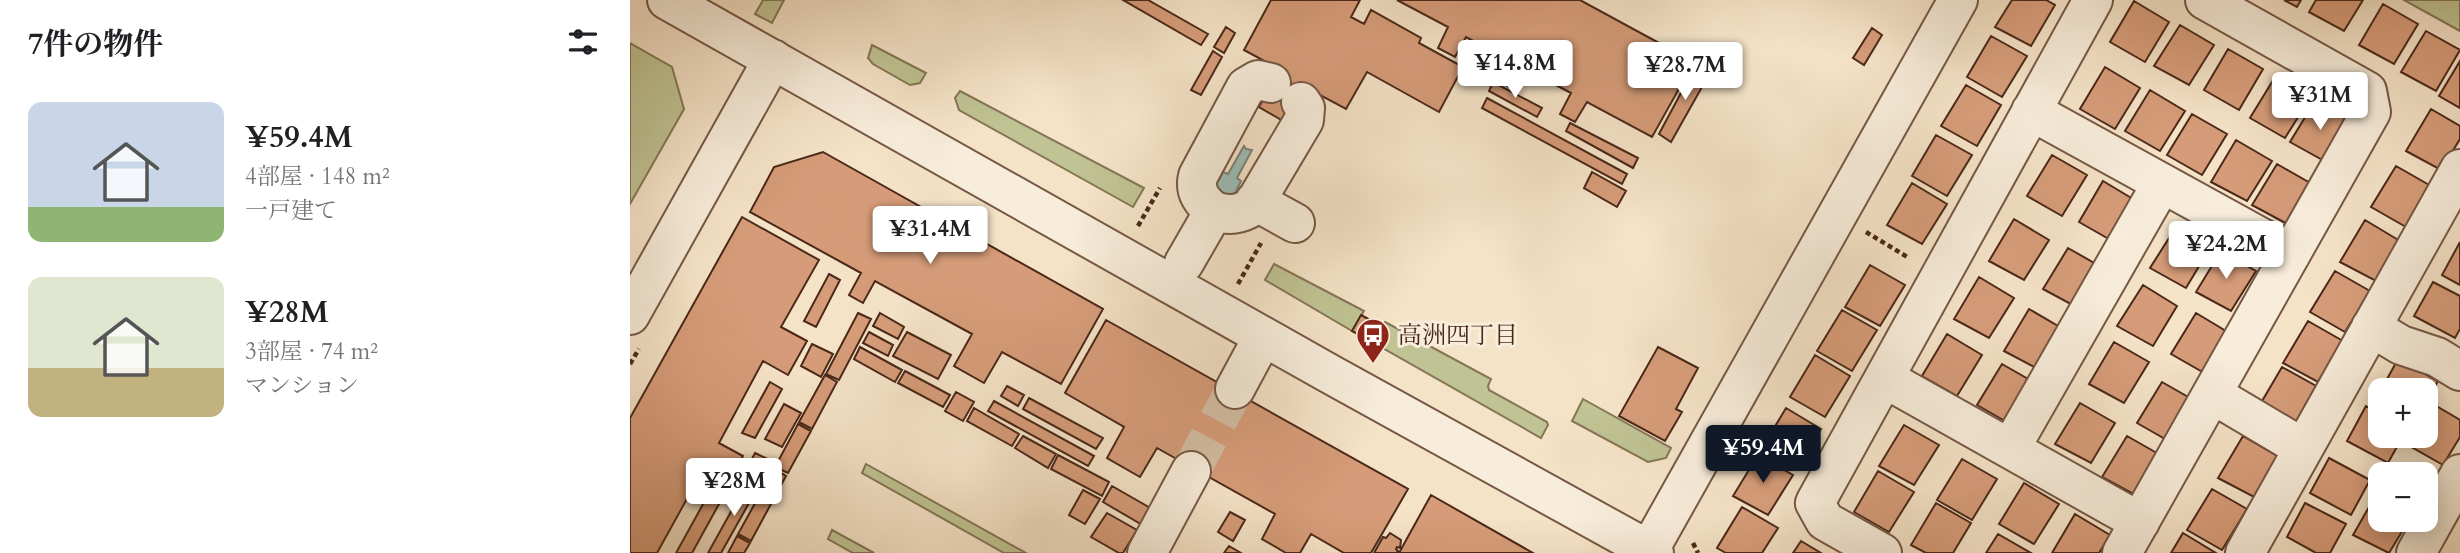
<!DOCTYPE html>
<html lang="ja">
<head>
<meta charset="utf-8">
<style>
	:root { --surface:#fff; --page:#f2f2f2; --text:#202124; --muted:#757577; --accent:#111827 }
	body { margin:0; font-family:Cardo,"Noto Serif JP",serif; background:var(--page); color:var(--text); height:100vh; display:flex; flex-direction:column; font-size:26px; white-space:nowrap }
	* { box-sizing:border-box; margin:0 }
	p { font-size:23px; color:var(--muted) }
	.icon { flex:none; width:38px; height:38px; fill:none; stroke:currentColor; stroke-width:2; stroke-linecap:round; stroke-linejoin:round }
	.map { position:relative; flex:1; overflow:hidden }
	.details { display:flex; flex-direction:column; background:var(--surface); width:630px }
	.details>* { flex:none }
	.tools { position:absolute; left:1738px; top:378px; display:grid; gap:14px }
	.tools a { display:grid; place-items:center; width:70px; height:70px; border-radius:14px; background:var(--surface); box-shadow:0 4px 18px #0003; font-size:35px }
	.price { position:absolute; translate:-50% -60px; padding:0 16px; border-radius:7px; background:#fff; color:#222; font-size:23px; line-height:46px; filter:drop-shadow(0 2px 4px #0008) }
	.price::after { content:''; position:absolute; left:50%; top:42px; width:21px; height:16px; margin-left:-10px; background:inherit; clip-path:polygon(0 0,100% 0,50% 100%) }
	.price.current { background:var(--accent); color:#fff }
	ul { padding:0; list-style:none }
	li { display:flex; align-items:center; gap:21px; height:175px; padding:0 28px }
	li span { display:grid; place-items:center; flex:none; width:196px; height:140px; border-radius:14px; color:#555 }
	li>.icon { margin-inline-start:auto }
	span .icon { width:84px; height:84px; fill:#fffc; stroke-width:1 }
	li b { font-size:30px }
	h2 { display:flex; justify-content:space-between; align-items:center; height:84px; padding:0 28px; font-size:30px }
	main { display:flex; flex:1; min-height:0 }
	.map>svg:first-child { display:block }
</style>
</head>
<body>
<main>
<section class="details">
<h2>7件の物件<svg class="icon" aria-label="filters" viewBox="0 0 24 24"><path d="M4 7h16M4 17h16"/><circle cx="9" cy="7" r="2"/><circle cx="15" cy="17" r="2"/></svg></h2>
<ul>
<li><span style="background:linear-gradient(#c9d6e8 75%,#8fb573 0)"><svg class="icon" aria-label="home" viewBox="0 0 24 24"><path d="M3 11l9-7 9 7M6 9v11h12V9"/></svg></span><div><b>¥59.4M</b><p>4部屋 · 148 m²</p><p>一戸建て</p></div></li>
<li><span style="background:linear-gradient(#dfe7d0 65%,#c2b280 0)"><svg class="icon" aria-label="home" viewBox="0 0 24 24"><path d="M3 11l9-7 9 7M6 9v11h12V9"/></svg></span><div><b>¥28M</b><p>3部屋 · 74 m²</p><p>マンション</p></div></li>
</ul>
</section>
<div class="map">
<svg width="1830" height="553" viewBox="0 0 1830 553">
	<rect width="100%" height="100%" fill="#f5e3c8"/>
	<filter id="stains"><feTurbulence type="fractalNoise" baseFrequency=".00286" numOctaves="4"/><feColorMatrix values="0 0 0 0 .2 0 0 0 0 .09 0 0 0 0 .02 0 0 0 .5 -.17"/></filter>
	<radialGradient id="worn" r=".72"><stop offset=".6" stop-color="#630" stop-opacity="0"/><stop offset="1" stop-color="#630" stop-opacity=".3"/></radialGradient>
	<!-- green -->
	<path fill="#c0c393" stroke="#857656" stroke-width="2" d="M133,0H154L142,23L125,14Z
		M1774,0H1830V31Z
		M0,43L42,67L54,109L0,204Z
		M242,45L296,73L290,83L280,85L243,64L238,58Z
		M330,91L514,188L503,207L329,110L325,98Z
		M644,264L734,311L722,331L635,280Z
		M755,322L861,379L858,386L859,390L917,422L918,425L911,438L744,343Z
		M953,399L1041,448L1036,458L1018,462L942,421Z
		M236,464L396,553H374L232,473Z
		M202,530L244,553H223L198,539Z"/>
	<!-- water -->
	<path fill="#9cbeb8" stroke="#7b8278" stroke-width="2" d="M614,146L616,149L622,150L607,178L611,181L604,195H593L586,185L593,172L598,174Z"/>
	<!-- building -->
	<path fill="#d69c79" stroke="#4a2818" stroke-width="2" d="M493,0H518L578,34L571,45Z
		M641,0H730L721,17L734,24L741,10L791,38L789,43L833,67L809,112L737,72L716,109L679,89L658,124L629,107L649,69L614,50Z
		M767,0H950L1064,62L1022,137L957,102L945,122L930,114L941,93L897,70L885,90L870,82L881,61L836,37L825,57L808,48L818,27Z
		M1382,0H1416L1425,5L1401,46L1365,27Z
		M1654,0H1671L1667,7Z
		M1686,0H1733L1714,31L1679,12Z
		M1504,1L1539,22L1515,62L1480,42Z
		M1753,4L1788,24L1764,64L1729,45Z
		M1550,25L1584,45L1559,85L1524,66Z
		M596,27L605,33L594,53L584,47Z
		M1242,28L1252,35L1234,65L1223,58Z
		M1796,31L1830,50L1806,91L1771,72Z
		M1361,36L1397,56L1372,97L1337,77Z
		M1598,49L1633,69L1609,110L1574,90Z
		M583,51L592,57L571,95L561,90Z
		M1830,61V108L1809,96Z
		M1067,63L1081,71L1041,142L1029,134Z
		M1475,67L1510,88L1485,129L1450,109Z
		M1645,77L1680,98L1655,138L1620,118Z
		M863,82L912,108L907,117L859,91Z
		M1336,85L1371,105L1347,146L1311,126Z
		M1520,90L1555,111L1530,151L1495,131Z
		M857,98L997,174L992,184L852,108Z
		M1685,101L1721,122L1696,162L1660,142Z
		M1801,109L1830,126V139L1811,170L1776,151Z
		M1562,114L1597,134L1572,175L1537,155Z
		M940,123L1008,158L1003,168L936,131Z
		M1306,135L1342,155L1317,196L1282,176Z
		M1606,140L1642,161L1617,201L1581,182Z
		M193,152L473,309L431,384L372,352L354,383L324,366L342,334L245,281L233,303L219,295L231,273L120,212L144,167Z
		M1422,155L1457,175L1432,216L1397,196Z
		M1647,164L1682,184L1657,224L1622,205Z
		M1766,166L1801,186L1776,227L1741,207Z
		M962,172L996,191L987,207L954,188Z
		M1473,181L1508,202L1484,242L1449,222Z
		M1282,183L1317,204L1292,244L1257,225Z
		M112,217L189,260L151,327L177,341L158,375L133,361L89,443L113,456L94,491L69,477L27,553H0V418Z
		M1384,219L1419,240L1394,280L1359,261Z
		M1735,220L1770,241L1746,281L1710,262Z
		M1546,227L1580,248L1556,288L1520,268Z
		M1830,242V285L1812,275Z
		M1438,248L1473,268L1448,308L1413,289Z
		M1591,251L1626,271L1601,311L1566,292Z
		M1240,265L1275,285L1250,326L1215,307Z
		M1705,271L1740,291L1715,332L1680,312Z
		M199,274L210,280L186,327L174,321Z
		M1349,277L1384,298L1359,338L1324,319Z
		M1803,282L1830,296V329L1825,338L1784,316Z
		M1513,285L1547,306L1523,346L1487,326Z
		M1399,309L1435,330L1410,370L1374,351Z
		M1212,310L1247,330L1222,371L1187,351Z
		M228,313L241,319L209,380L196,374Z
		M250,313L274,327L268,339L243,326Z
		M1566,313L1601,334L1576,374L1541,354Z
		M731,315L753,327L744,343L722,331Z
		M476,320L778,489L741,553H714L681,534L670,553H656L632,539L645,514L527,448L510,477L477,458L494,427L435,393Z
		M1678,321L1713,341L1688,382L1653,363Z
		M239,332L263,345L258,356L233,343Z
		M277,332L321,355L308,379L263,356Z
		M1317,334L1352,355L1327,396L1292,376Z
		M1484,342L1519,362L1494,403L1459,384Z
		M182,344L203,354L191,377L171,366Z
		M230,347L272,370L265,382L224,359Z
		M1028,347L1068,368L1046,409L1052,412L1035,441L989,416Z
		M1185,355L1220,376L1195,417L1160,397Z
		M1768,359L1808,381L1796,404V390H1751Z
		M1372,364L1407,384L1382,425L1347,405Z
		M1652,367L1688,387L1663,428L1628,408Z
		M275,371L320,395L313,407L268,383Z
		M195,375L207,382L182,429L169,422Z
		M140,382L152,389L125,438L112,433Z
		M1532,382L1567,402L1542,443L1507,423Z
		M377,386L394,395L388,406L371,396Z
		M326,392L344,402L333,421L315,411Z
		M399,398L473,438L466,449L393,409Z
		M364,401L464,456L458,466L358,411Z
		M1450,403L1485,423L1461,463L1425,444Z
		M154,404L171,413L152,447L135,439Z
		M1803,404L1830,420V437L1813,465L1778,445L1783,436H1796V416Z
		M1736,406L1750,414V436H1773L1758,463L1717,441Z
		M344,408L389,434L382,446L337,421Z
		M1156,408L1191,429L1166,470L1131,450Z
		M168,424L181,431L158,473L145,467Z
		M1274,425L1309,445L1284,485L1249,466Z
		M393,436L426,454L418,468L385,448Z
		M1497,436L1532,456L1507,496L1472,477Z
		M1613,436L1649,457L1624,497L1588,478Z
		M125,453L142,461L130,483L114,474Z
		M428,455L479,482L472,496L421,469Z
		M1128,455L1163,475L1138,515L1103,496Z
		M1699,458L1740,480L1721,515L1680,493Z
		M1332,459L1367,479L1342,520L1307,500Z
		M144,469L156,476L121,541L108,534Z
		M1248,471L1284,492L1259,532L1224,512Z
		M118,481L128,487L91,553H78Z
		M1394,483L1429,504L1404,544L1369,524Z
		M482,486L524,510L514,526L473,502Z
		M1582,489L1617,509L1592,550L1557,530Z
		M453,490L470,499L455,524L439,515Z
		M1747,493L1750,495V520H1779L1759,553L1723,535Z
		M801,495L903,553H769Z
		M77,497L89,504L62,553H46Z
		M1306,503L1341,523L1323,553H1296L1281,545Z
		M1675,503L1716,524L1700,553H1686L1657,537Z
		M1112,507L1148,528L1132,553H1096L1087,548Z
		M600,512L615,520L603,541L588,532Z
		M477,513L507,530L493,553H489L461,537Z
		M1445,514L1480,535L1469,553H1422Z
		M760,533L771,540L770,548L767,547L766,549L768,551L767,553H744L753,537L756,538Z
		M1553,533L1586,553H1541Z
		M1368,534L1401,553H1356Z
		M107,536L120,543L114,553H98Z
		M1171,541L1191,553H1163Z
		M599,546L611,553H594Z"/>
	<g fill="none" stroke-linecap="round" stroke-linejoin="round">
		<!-- minor-tunnel -->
		<path stroke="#d3bea5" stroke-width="38" stroke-dasharray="38 19" stroke-linecap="butt" d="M561,471L605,389"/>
		<defs>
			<path id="minor" d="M37,0L700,374L1024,553
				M1401,111L1661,254
				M625,201L665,223
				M584,211C599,216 610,215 623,206L674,120L675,108L671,102
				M554,263L584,211C572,202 564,192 568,176L616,87L628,80L641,83
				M0,315L143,59
				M1741,327L1771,345L1807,357L1830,371
				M1254,378L1510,522
				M605,389L633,337
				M1582,394L1673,448
				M1380,449L1532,183
				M1019,550L1328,0
				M517,553L561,471
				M1252,553L1195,521L1185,503L1463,0
				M1492,553L1741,112L1737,91L1575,0
				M1615,553L1830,169
				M1786,553L1830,474"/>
		</defs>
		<!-- minor casing -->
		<use href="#minor" stroke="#755744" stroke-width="42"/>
		<!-- path -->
		<path stroke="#4a2818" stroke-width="4.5" stroke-dasharray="5 3.5" stroke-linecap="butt" d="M508,226L530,188
			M1236,232L1279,258
			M608,284L631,243
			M0,364L9,349
			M1063,543L1068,553"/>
		<!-- minor -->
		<use href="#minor" stroke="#f8eddb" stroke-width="38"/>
	</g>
	<!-- icons -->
	<defs>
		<symbol id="bus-pin" viewBox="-11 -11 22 30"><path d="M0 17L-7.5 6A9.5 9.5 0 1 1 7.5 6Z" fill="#8f2418" stroke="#f8eddb"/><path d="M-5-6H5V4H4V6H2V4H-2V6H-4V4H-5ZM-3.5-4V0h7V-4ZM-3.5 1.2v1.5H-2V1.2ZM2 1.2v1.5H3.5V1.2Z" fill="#fff"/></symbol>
	</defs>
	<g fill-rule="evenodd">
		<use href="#bus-pin" x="724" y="316" width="38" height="52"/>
	</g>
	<g text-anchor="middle" stroke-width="6" stroke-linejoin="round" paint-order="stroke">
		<!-- poi labels -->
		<g font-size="24" fill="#4a2818" stroke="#f8eddb" text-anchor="start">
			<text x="768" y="343">高洲四丁目</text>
		</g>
	</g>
	<rect width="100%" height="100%" filter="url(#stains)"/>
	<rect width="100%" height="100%" fill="url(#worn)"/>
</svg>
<div class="tools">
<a>+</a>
<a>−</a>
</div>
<b class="price" style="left:885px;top:100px">¥14.8M</b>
<b class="price" style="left:1055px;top:102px">¥28.7M</b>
<b class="price" style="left:1690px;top:132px">¥31M</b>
<b class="price" style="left:300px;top:266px">¥31.4M</b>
<b class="price" style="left:1596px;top:281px">¥24.2M</b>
<b class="price current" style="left:1133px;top:485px">¥59.4M</b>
<b class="price" style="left:104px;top:518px">¥28M</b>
</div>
</main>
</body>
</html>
